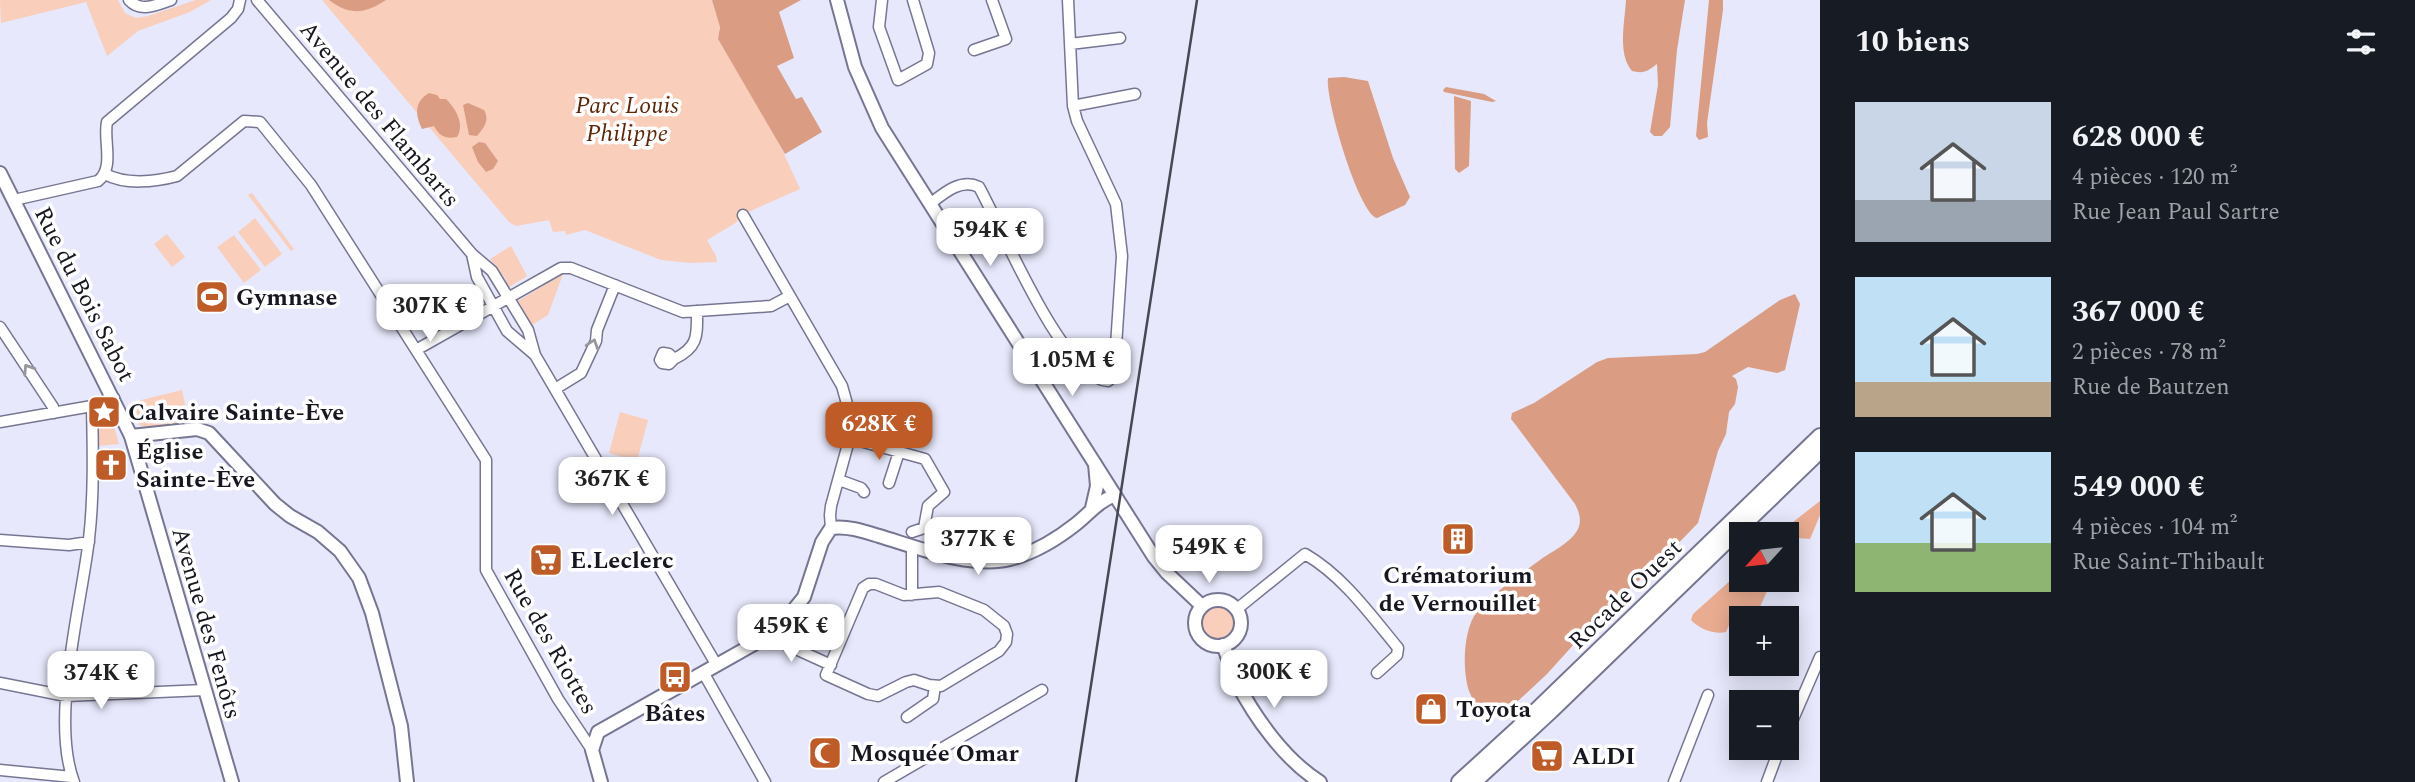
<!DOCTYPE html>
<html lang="fr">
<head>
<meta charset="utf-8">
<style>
	:root { --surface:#171b24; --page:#20242c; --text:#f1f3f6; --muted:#9ea1a6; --accent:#bf5b27 }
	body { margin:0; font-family:Spectral,serif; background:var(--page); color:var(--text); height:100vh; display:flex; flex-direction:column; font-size:26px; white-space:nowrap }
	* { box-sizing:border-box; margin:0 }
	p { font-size:23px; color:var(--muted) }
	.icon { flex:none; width:38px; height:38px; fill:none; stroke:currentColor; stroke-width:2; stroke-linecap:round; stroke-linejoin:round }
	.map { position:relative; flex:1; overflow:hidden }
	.panel { display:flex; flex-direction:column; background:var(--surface); width:595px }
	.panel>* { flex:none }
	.needle { width:46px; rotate:243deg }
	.buttons { position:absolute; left:1729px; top:522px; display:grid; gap:14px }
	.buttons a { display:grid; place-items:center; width:70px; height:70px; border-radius:0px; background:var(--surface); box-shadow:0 4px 18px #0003; font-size:35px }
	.price { position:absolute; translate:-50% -60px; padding:0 16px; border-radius:14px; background:#fff; color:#222; font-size:23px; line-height:46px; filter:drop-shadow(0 2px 4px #0008) }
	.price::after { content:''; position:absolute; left:50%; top:42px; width:21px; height:16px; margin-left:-10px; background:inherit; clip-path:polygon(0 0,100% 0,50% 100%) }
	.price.on { background:var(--accent); color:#fff }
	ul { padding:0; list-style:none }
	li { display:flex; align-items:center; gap:21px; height:175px; padding:0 35px }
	li span { display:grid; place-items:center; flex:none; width:196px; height:140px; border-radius:0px; color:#555 }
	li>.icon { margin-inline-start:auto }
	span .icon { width:84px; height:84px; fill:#fffc; stroke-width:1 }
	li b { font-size:30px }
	h2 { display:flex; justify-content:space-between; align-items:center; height:84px; padding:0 35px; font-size:30px }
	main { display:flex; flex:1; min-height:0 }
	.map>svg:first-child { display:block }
</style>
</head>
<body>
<main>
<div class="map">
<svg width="1820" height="782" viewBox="0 0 1820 782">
	<rect width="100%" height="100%" fill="#e7e8fb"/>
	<!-- green -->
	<path fill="#f9cebb" d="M0,0H118L125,13L136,18L148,16L196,0H211L190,12L138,31L107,56L86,2L1,23Z
		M322,0H712L720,25L718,39L774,132L800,189L739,216L737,222L707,240L716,256L717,262L691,263L661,260L585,230L566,235L565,231L553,232L549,220L516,226L509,222Z
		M252,193L294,249L291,251L248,195Z
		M255,218L282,254L265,267L238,232Z
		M167,234L185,257L172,267L154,244Z
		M234,235L261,270L244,283L217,247Z
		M511,246L527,276L508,288L505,278L490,259Z
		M563,274L548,315L532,325L518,301Z
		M182,390L189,424L149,428L137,424L129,403Z
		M620,412L648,420L637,461L609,453Z
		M99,416L111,417L119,444L97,446Z
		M1200 623a18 18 0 1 1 36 0a18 18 0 1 1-36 0Z"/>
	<!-- forest -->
	<path fill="#da9d83" d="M329,0H386C365,14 350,16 329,0Z
		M712,0H801L779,12L794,58L777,66L796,99L802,97L822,132L785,154L718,39L720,27Z
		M1626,0H1685L1677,50L1670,127L1662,136H1654L1650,132L1658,85L1657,64C1648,71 1644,74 1632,71C1617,54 1625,21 1626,0Z
		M1709,0H1723V10L1707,123L1708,137L1699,140L1696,136Z
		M1344,77L1368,81L1393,158L1410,197L1405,205L1377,218C1359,214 1325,100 1328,78Z
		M1446,87L1484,94L1496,101L1492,102L1444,92L1443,90Z
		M429,93L437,95L440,99H446C456,109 465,124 457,137C446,139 440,137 434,126L422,129C415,115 414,102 429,93Z
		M1454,96L1471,101L1469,166L1459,173L1455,169Z
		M468,103L484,110C490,121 484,127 477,136L469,135L463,105Z
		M479,142L485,143L498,161L493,169L486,172L478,162L472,147Z
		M1795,294L1800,304L1785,370L1777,373L1748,367L1732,376L1736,379L1738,387L1735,404L1729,412L1726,434L1718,451L1698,523L1663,559L1603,612L1547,674L1504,714L1492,718C1479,716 1474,702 1469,691C1462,671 1463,629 1477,612C1488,597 1524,572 1540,560C1552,551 1571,543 1578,529C1582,520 1579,512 1575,504L1515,424L1511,419L1512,413L1534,403L1597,362L1608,358L1697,354L1705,352L1780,300Z"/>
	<!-- water -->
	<path fill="#e9ac91" d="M1820,501V515L1810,539L1797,538L1790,528L1793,522Z
		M1741,571V579H1766L1764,584L1768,589L1759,609L1734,614L1726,632C1715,635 1699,629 1691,620L1693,614Z"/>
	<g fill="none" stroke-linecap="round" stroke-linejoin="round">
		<defs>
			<path id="minor" d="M129,0C141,13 156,5 171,0
				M257,0L472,254L492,271L528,330L535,355L716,664
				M882,0L879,27L898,80L927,64L929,53L913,0
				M1070,44L1120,38
				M974,50L1006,39L992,0
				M1073,106L1135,94
				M105,174C125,185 155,182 177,176L244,121L260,122L311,185L486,460V570L558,699L592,750
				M14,200L98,181C115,168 103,140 107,122L231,18L238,9L240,0
				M930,204C944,193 961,178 979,187C1001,226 1063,379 1108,381L1114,376L1122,256L1116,204L1077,121L1073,106L1068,0
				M743,215L842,386L849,411L851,433L831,506L830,515L831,528
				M472,254L477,277L507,331L535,355
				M0,327L53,407L54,413
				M416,350L561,268H571L683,312L771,306L790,296
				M674,359L669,364L662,363L660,360L663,353L669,354L674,359C699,347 697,335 697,311
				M555,389L581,373L596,341L597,330L615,285
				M0,422L92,406L114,398
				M849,438L925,459L944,492L928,506L924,528L912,532
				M839,480L861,488L864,492
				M889,483L899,452
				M0,540L69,545L89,542
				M869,584H876L904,595L939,592L984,610L1004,626L1007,634L1006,642L999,651L941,686L929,685L914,680L906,682L878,696L868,694L826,675L863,588Z
				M912,595V546
				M1237,609L1305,554C1343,576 1370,614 1398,648L1397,655L1377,673
				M771,633L787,645L831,665
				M703,672L765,782
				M0,683L66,696L205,690
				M907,717L933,699L935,686
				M1787,733L1820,657
				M0,770L72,777
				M74,782C50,719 81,607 89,539C94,496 93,450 92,406
				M884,782L1042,690
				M1674,782L1708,695
				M1767,782L1780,747"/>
			<path id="tertiary" d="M131,436L197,429L209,433L275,504L290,516L318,532L340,551L359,578L372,613L401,726L407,782
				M1092,508L1097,486L1095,464
				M601,782L592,750L598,732L754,644L782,624L804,597L822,542L831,528C848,526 863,531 879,536C916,547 971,569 1010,559C1034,553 1057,539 1076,524C1091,512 1096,503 1115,495"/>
			<path id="secondary" d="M837,0L855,67L882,128L1154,557L1167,573L1202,606
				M0,173L131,436L232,782
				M1195 623a23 23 0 1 1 46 0a23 23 0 1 1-46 0Z
				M1223,645C1228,657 1231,670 1236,681C1255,718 1285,760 1320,782"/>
			<path id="primary" d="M1459,782L1516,730L1820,436
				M1474,782L1551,711L1820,451"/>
		</defs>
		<!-- minor casing -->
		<use href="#minor" stroke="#767693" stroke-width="13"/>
		<!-- tertiary casing -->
		<use href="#tertiary" stroke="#767693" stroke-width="16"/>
		<!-- secondary casing -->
		<use href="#secondary" stroke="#767693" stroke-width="16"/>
		<!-- primary casing -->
		<use href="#primary" stroke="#767693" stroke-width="18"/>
		<!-- minor -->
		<use href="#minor" stroke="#fff" stroke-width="10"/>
		<!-- tertiary -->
		<use href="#tertiary" stroke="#fff" stroke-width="12"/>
		<!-- secondary -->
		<use href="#secondary" stroke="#fff" stroke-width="12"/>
		<!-- primary -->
		<use href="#primary" stroke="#fff" stroke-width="14"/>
		<!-- rail -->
		<path stroke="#484855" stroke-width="2.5" d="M1076,782L1197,0"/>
	</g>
	<!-- one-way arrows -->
	<defs><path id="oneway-chevron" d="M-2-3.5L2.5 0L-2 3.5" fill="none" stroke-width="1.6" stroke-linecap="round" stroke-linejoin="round" transform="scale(1.75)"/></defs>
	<g stroke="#97979c">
		<use href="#oneway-chevron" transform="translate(593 344) rotate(-72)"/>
		<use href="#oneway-chevron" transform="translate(28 369) rotate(-123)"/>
	</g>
	<!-- icons -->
	<defs>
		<symbol id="stadium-square" viewBox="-11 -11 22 22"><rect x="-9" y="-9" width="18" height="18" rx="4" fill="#bf5b27" stroke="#fff"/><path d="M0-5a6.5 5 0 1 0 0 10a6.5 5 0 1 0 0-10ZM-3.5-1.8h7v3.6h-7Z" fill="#fff"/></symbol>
		<symbol id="sight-square" viewBox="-11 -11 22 22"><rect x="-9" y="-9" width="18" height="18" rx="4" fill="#bf5b27" stroke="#fff"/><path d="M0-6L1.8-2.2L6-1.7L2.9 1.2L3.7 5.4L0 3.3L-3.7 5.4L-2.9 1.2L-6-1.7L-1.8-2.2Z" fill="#fff"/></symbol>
		<symbol id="church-square" viewBox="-11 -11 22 22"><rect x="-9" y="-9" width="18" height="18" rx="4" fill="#bf5b27" stroke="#fff"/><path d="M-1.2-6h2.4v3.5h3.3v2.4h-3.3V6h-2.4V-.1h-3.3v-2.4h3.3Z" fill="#fff"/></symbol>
		<symbol id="building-square" viewBox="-11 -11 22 22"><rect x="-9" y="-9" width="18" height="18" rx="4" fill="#bf5b27" stroke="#fff"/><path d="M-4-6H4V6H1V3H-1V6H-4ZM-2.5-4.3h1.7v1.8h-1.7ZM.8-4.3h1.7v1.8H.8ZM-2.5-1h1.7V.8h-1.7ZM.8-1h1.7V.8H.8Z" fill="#fff"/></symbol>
		<symbol id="supermarket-square" viewBox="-11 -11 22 22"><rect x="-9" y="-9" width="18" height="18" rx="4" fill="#bf5b27" stroke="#fff"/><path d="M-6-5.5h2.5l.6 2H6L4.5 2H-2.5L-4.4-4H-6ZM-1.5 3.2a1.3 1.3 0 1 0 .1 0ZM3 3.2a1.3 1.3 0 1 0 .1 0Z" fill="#fff"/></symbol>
		<symbol id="bus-square" viewBox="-11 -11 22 22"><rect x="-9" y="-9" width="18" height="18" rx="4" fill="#bf5b27" stroke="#fff"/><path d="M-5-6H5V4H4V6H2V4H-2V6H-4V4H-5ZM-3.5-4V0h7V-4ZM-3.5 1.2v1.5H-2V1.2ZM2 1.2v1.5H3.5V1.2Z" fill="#fff"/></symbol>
		<symbol id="shop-square" viewBox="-11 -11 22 22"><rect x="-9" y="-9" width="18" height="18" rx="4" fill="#bf5b27" stroke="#fff"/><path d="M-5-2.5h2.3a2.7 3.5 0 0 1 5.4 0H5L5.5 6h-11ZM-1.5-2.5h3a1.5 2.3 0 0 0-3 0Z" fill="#fff"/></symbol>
		<symbol id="mosque-square" viewBox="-11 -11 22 22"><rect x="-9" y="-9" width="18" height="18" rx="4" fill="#bf5b27" stroke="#fff"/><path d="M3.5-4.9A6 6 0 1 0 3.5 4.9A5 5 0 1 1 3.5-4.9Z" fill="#fff"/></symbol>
	</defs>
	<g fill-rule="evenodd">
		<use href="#stadium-square" x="193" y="278" width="38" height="38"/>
		<use href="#sight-square" x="85" y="393" width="38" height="38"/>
		<use href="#church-square" x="92" y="446" width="38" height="38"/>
		<use href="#building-square" x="1439" y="520" width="38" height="38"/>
		<use href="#supermarket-square" x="527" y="541" width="38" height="38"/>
		<use href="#bus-square" x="656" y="658" width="38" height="38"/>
		<use href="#shop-square" x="1412" y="690" width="38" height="38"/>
		<use href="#mosque-square" x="806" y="734" width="38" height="38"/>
		<use href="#supermarket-square" x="1528" y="737" width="38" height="38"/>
	</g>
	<g text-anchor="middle" stroke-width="7" stroke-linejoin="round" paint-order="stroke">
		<!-- park labels -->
		<g font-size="24" font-style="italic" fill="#5e270a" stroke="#fff">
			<text x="627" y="113">Parc Louis<tspan x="627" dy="28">Philippe</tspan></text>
		</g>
		<!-- street labels -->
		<g font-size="24" fill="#171722" stroke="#fff">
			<text transform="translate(380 114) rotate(50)" y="8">Avenue des Flambarts</text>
			<text transform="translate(85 294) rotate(63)" y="8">Rue du Bois Sabot</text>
			<text transform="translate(1625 594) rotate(-44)" y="8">Rocade Ouest</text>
			<text transform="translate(207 623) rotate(74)" y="8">Avenue des Fenôts</text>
			<text transform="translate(551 641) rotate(60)" y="8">Rue des Riottes</text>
		</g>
		<!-- poi labels -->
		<g font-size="24" font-weight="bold" fill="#171722" stroke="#fff" text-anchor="start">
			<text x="236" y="305">Gymnase</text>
			<text x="128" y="420">Calvaire Sainte-Ève</text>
			<text x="136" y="459">Église<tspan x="136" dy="28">Sainte-Ève</tspan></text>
			<text x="570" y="568">E.Leclerc</text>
			<text x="1458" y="583" text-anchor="middle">Crématorium<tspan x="1458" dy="28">de Vernouillet</tspan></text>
			<text x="1456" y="717">Toyota</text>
			<text x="675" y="721" text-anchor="middle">Bâtes</text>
			<text x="850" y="761">Mosquée Omar</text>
			<text x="1572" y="764">ALDI</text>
		</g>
	</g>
</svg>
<div class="buttons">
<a><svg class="needle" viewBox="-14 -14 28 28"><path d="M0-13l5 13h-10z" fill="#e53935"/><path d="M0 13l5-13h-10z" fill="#9ea1a6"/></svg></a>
<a>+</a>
<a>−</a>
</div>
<b class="price" style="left:990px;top:268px">594K €</b>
<b class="price" style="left:430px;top:344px">307K €</b>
<b class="price" style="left:1072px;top:398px">1.05M €</b>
<b class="price on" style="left:879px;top:462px">628K €</b>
<b class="price" style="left:612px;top:517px">367K €</b>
<b class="price" style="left:978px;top:577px">377K €</b>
<b class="price" style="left:1209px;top:585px">549K €</b>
<b class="price" style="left:791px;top:664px">459K €</b>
<b class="price" style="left:1274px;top:710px">300K €</b>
<b class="price" style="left:101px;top:711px">374K €</b>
</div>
<section class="panel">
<h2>10 biens<svg class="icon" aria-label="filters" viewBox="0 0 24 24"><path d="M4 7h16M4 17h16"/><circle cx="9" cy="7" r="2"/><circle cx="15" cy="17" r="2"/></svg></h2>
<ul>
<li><span style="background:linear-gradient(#c9d6e8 70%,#9aa5b1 0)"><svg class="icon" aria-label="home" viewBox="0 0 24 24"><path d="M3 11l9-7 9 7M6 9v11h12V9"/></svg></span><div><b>628 000 €</b><p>4 pièces · 120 m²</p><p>Rue Jean Paul Sartre</p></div></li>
<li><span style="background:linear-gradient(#bfe0f5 75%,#b9a48a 0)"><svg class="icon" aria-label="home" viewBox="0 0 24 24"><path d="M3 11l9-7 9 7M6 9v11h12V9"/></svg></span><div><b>367 000 €</b><p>2 pièces · 78 m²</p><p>Rue de Bautzen</p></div></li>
<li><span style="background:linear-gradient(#bfe0f5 65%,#8fb573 0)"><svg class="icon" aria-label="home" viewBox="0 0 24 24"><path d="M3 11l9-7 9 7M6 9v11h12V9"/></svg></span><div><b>549 000 €</b><p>4 pièces · 104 m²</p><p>Rue Saint-Thibault</p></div></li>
</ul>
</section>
</main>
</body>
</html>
